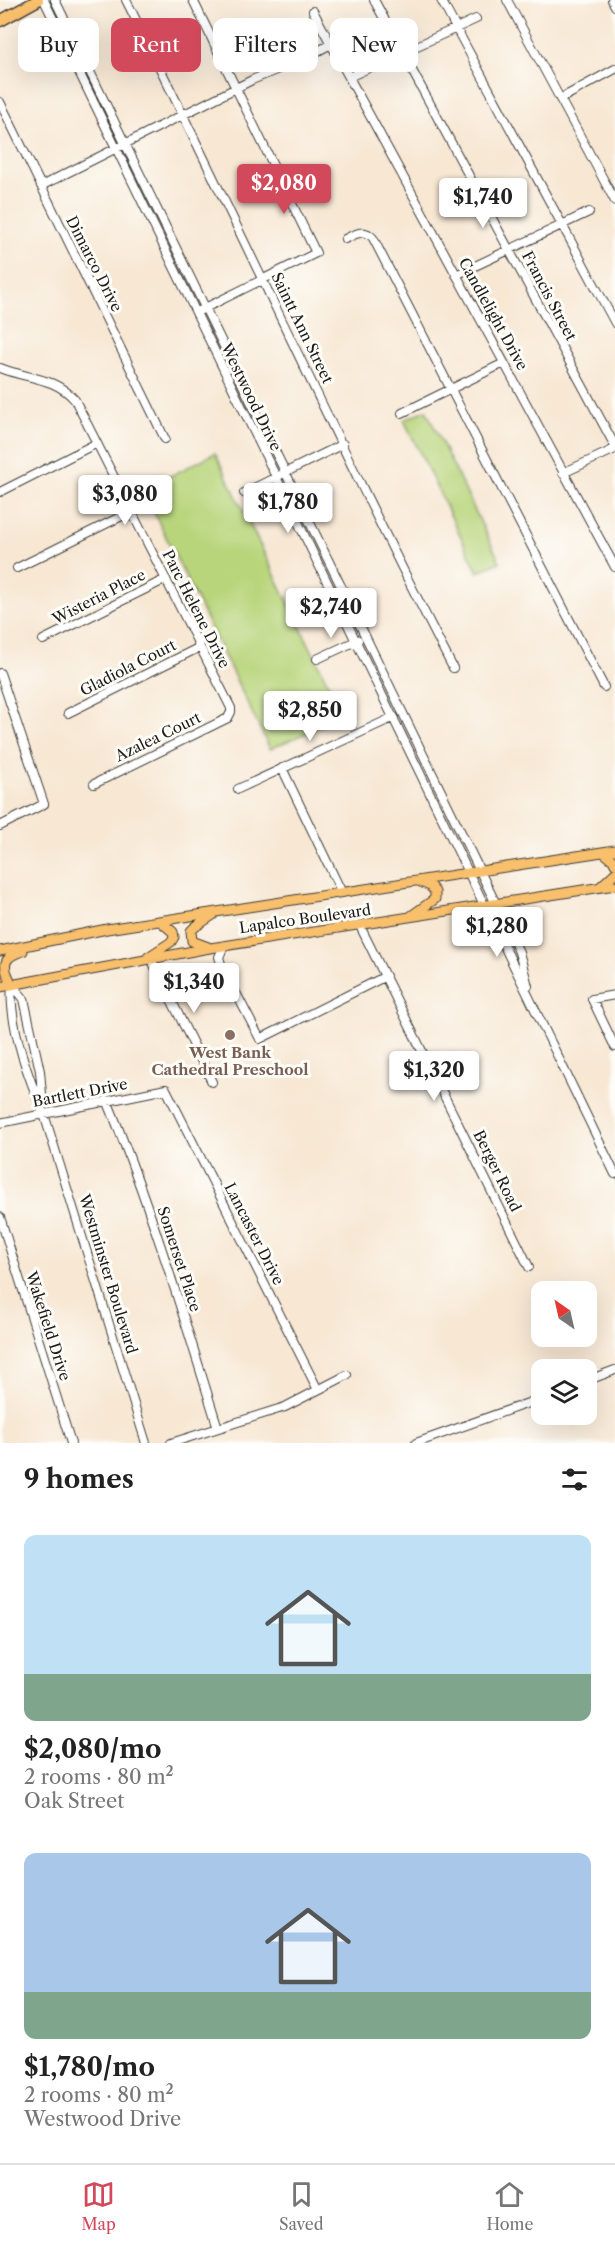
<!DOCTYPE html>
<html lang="en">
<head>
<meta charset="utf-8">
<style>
	:root { --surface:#fff; --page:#f6f6f6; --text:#222; --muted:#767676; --line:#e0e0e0; --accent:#d1495b }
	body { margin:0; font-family:"Libre Caslon Text",serif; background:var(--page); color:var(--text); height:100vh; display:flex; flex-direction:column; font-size:22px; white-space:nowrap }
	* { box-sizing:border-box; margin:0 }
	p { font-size:20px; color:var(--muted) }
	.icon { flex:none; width:33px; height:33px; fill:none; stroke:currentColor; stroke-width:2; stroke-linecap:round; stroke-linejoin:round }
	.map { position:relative; height:1443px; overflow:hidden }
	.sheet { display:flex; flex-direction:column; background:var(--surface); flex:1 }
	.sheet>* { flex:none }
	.top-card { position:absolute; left:18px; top:18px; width:579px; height:54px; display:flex; gap:12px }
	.needle { width:39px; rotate:326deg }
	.controls { position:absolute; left:531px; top:1281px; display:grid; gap:12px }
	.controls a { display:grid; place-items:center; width:66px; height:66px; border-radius:12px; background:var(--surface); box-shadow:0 6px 24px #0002; font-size:30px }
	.price { position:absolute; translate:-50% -51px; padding:0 14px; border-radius:6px; background:#fff; color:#222; font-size:20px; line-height:39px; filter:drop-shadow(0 2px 3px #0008) }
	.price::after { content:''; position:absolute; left:50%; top:36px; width:18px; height:14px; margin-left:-9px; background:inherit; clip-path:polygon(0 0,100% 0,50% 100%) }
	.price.current { background:var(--accent); color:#fff }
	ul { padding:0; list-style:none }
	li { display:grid; align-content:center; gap:12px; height:318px; padding:0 24px }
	li span { display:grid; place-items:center; height:186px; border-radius:12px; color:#555 }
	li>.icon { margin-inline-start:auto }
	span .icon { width:108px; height:108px; fill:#fffc; stroke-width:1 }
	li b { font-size:26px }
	h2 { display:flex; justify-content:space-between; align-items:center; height:72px; padding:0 24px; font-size:26px }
	.pill { padding:0 21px; border-radius:12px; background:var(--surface); box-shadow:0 6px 24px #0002; font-size:21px; line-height:54px }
	.pill.current { background:var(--accent); color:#fff }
	.tabs { display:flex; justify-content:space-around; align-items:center; height:84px; border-top:2px solid var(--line); background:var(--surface); font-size:16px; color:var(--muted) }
	.tabs a { display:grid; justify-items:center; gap:3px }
	.tabs .current { color:var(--accent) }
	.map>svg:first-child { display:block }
</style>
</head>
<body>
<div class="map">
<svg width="615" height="1443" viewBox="0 0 615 1443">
	<rect width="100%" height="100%" fill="#fdfcf7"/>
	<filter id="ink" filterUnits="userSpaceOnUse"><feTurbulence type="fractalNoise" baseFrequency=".0167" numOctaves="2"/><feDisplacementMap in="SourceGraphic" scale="12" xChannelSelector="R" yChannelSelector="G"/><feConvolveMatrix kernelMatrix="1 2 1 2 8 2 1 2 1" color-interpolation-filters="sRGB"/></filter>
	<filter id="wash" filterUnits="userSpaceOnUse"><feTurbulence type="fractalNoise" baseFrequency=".008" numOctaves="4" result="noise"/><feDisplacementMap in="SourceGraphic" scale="24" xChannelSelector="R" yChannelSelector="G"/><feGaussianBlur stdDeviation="1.35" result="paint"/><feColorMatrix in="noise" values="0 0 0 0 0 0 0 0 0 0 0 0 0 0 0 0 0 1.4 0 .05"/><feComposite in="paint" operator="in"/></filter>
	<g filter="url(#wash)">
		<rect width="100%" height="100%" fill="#f7e7d3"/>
		<!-- green -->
		<path fill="#b8d57b" stroke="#6a784c" stroke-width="1.5" d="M426,410L500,562L478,572L404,420Z
			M215,453L344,716L270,749L143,490Z"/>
	</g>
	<g filter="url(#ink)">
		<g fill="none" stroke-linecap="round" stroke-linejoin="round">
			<defs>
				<path id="minor" d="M44,0L615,1174
					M55,0L496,904L519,952L528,986
					M126,0C238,222 339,448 453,668
					M193,0L316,253L201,310
					M374,0L615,446
					M441,0L615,323
					M507,0L615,201
					M612,0L615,6
					M313,11L615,567
					M349,77L476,19
					M560,99L615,69
					M0,102L165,439
					M41,186L252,80L305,58L331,44
					M345,239C355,234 364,228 373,238L604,687
					M456,275L589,212
					M0,368C27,379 54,376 75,400L231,708V712L228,718L94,784
					M402,413L504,363
					M563,473L615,449
					M0,492L97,443
					M244,493L343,444
					M17,568L132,511
					M43,640L166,579
					M317,659L358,640
					M0,673L44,804L0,826
					M68,713L200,647
					M282,768L342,893
					M238,789L394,717
					M360,926L529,1267
					M224,946L219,957L221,964L260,1039L386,976
					M151,959L212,1082
					M12,984C8,1024 28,1077 44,1114L146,1443
					M12,984L24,999L40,1071L43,1106
					M615,995L592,999L615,1047
					M107,1100C151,1207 184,1318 218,1428
					M0,1123L166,1089L318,1390
					M0,1217L71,1443
					M586,1381L615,1370
					M171,1443L285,1407L347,1375
					M416,1443L542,1398"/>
				<path id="major" d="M603,852L613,860L615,864
					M601,886L615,873
					M411,916L435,899V892L430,886L418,881
					M208,947L192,941L191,931L195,927L213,915
					M0,951L107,929L615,850
					M148,957L171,942L174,937L173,932L160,921
					M12,984C2,966 2,957 23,951
					M0,987L204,949L615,885"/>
				<path id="highway" d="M0,21L38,0"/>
			</defs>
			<!-- minor casing -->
			<use href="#minor" stroke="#3d3a37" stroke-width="10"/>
			<!-- major casing -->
			<use href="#major" stroke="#3d3a37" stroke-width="11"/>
			<!-- highway casing -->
			<use href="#highway" stroke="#3d3a37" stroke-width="13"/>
			<!-- minor -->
			<use href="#minor" stroke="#fff" stroke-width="8"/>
			<!-- major -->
			<use href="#major" stroke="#f8bf6c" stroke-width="9"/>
			<!-- highway -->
			<use href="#highway" stroke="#f8bf6c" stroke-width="10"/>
		</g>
	</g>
	<!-- markers -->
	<circle fill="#8d6e63" stroke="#fdfcf7" stroke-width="2" cx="230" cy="1035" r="6"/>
	<g text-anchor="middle" stroke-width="6" stroke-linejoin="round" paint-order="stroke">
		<!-- street labels -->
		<g font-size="15" fill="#1c1c1c" stroke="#fdfcf7">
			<text transform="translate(94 264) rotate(63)" y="5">Dimarco Drive</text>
			<text transform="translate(549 296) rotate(62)" y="5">Francis Street</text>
			<text transform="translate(493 314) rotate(61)" y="5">Candlelight Drive</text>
			<text transform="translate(302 328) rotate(64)" y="5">Saintt Ann Street</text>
			<text transform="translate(251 397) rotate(64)" y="5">Westwood Drive</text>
			<text transform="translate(99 597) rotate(-27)" y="5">Wisteria Place</text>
			<text transform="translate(196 609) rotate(63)" y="5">Parc Helene Drive</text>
			<text transform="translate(128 668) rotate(-27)" y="5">Gladiola Court</text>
			<text transform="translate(158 737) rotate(-26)" y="5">Azalea Court</text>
			<text transform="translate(305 919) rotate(-8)" y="5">Lapalco Boulevard</text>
			<text transform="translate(80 1093) rotate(-11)" y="5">Bartlett Drive</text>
			<text transform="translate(497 1171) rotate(64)" y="5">Berger Road</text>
			<text transform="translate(254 1234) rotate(63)" y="5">Lancaster Drive</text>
			<text transform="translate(179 1259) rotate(72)" y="5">Somerset Place</text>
			<text transform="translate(108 1274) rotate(73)" y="5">Westminster Boulevard</text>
			<text transform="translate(48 1326) rotate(72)" y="5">Wakefield Drive</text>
		</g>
		<!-- education labels -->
		<g font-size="15" font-weight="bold" fill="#785e54" stroke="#fdfcf7">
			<text x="230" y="1058">West Bank<tspan x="230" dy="17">Cathedral Preschool</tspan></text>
		</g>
	</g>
</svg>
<div class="controls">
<a><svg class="needle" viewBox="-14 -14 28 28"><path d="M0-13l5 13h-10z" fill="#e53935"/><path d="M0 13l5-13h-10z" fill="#767676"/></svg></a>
<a><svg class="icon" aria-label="layers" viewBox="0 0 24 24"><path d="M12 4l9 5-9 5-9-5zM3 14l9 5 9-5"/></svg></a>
</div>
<b class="price current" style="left:284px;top:215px">$2,080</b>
<b class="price" style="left:483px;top:229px">$1,740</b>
<b class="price" style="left:125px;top:526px">$3,080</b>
<b class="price" style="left:288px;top:534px">$1,780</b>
<b class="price" style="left:331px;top:639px">$2,740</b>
<b class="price" style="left:310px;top:742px">$2,850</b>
<b class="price" style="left:497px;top:958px">$1,280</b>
<b class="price" style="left:194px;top:1014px">$1,340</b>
<b class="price" style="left:434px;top:1102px">$1,320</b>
<div class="top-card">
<a class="pill">Buy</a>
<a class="pill current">Rent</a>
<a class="pill">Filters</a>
<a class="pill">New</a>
</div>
</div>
<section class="sheet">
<h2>9 homes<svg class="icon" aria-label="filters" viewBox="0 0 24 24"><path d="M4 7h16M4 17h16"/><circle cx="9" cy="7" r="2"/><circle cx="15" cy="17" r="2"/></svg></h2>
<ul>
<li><span style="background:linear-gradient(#bfe0f5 75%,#7fa58c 0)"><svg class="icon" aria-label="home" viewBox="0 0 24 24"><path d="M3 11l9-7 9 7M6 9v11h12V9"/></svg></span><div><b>$2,080/mo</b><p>2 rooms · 80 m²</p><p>Oak Street</p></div></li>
<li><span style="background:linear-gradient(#a9c7e8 75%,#7fa58c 0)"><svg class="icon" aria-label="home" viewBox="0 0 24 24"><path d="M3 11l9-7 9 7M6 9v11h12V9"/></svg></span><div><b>$1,780/mo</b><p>2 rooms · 80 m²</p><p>Westwood Drive</p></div></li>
</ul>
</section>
<nav class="tabs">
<a class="current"><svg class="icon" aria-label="map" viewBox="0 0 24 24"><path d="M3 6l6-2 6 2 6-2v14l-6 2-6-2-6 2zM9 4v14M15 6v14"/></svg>Map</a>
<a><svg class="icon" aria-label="saved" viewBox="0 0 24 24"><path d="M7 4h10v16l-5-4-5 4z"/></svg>Saved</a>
<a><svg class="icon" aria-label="home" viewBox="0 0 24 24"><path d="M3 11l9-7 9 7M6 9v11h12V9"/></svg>Home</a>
</nav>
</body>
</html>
